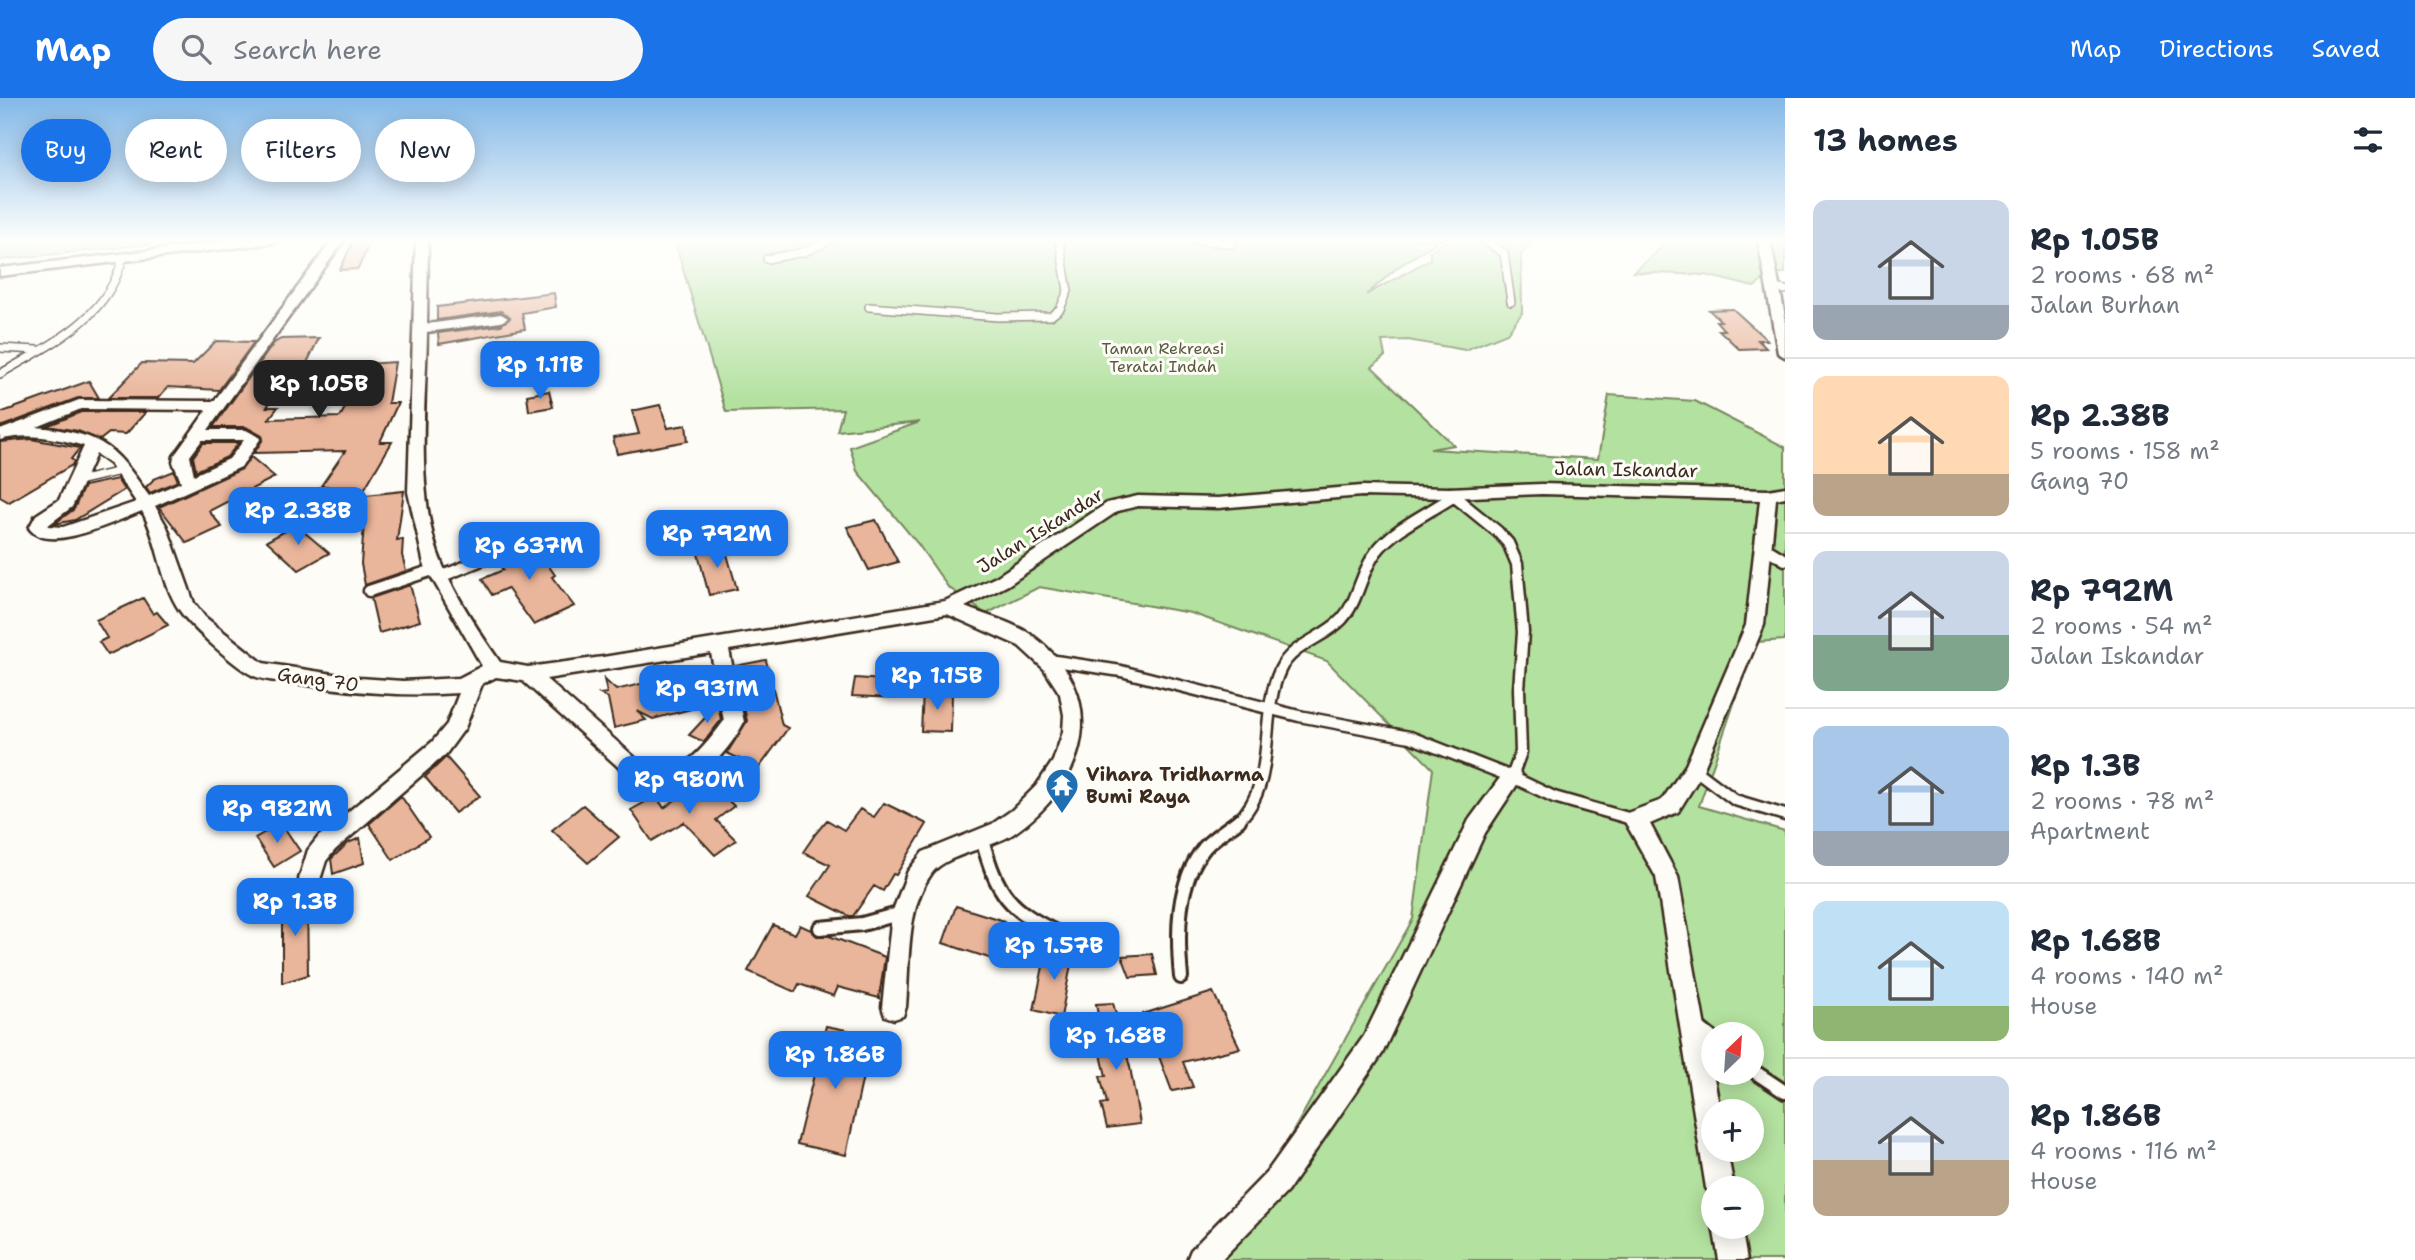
<!DOCTYPE html>
<html lang="en">
<head>
<meta charset="utf-8">
<style>
	:root { --surface:#fff; --page:#f6f6f7; --text:#1f2937; --muted:#747a83; --line:#e0e1e3; --accent:#1a73e8 }
	body { margin:0; font-family:"Shantell Sans",sans-serif; background:var(--page); color:var(--text); height:100vh; display:flex; flex-direction:column; font-size:26px; white-space:nowrap }
	* { box-sizing:border-box; margin:0 }
	p { font-size:23px; color:var(--muted) }
	.icon { flex:none; width:38px; height:38px; fill:none; stroke:currentColor; stroke-width:2; stroke-linecap:round; stroke-linejoin:round }
	.map { position:relative; flex:1; overflow:hidden }
	.sheet { display:flex; flex-direction:column; background:var(--surface); width:630px }
	.sheet>* { flex:none }
	.hud { position:absolute; left:21px; top:21px; width:665px; height:63px; display:flex; gap:14px }
	.needle { width:46px; rotate:25deg }
	.tools { position:absolute; left:1701px; top:924px; display:grid; gap:14px }
	.tools a { display:grid; place-items:center; width:63px; height:63px; border-radius:50%; background:var(--surface); box-shadow:0 4px 18px #0003; font-size:35px }
	.price { position:absolute; translate:-50% -60px; padding:0 16px; border-radius:14px; background:var(--accent); color:#fff; font-size:23px; line-height:46px; filter:drop-shadow(0 2px 4px #0008) }
	.price::after { content:''; position:absolute; left:50%; top:42px; width:21px; height:16px; margin-left:-10px; background:inherit; clip-path:polygon(0 0,100% 0,50% 100%) }
	.price.selected { background:#222; color:#fff }
	ul { padding:0; list-style:none }
	li { display:flex; align-items:center; gap:21px; height:175px; padding:0 28px }
	li+li { border-top:2px solid var(--line) }
	li span { display:grid; place-items:center; flex:none; width:196px; height:140px; border-radius:14px; color:#555 }
	li>.icon { margin-inline-start:auto }
	span .icon { width:84px; height:84px; fill:#fffc; stroke-width:1 }
	li b { font-size:30px }
	h2 { display:flex; justify-content:space-between; align-items:center; height:84px; padding:0 28px; font-size:30px }
	.tag { padding:0 24px; border-radius:32px; background:var(--surface); box-shadow:0 4px 18px #0003; font-size:24px; line-height:63px }
	.tag.selected { background:var(--accent); color:#fff }
	header { display:flex; align-items:center; gap:42px; box-sizing:border-box; height:98px; padding:0 35px; background:var(--accent); color:#fff }
	header strong { font-size:33px }
	nav { display:flex; gap:38px; margin-inline-start:auto; font-size:24px }
	.search { width:490px; height:63px; background:var(--page); display:flex; align-items:center; gap:18px; box-sizing:border-box; padding:0 24px; border-radius:38px; color:var(--muted); font-size:26px }
	main { display:flex; flex:1; min-height:0 }
	.map>svg:first-child { display:block }
</style>
</head>
<body>
<header>
<strong>Map</strong>
<div class="search"><svg class="icon" aria-label="search" viewBox="0 0 24 24"><circle cx="10" cy="10" r="6"/><path d="M15 15l6 6"/></svg>Search here</div>
<nav><a>Map</a><a>Directions</a><a>Saved</a></nav>
</header>
<main>
<div class="map">
<svg width="1785" height="1162" viewBox="0 0 1785 1162">
	<rect width="100%" height="100%" fill="#fdfcf7"/>
	<filter id="ink" filterUnits="userSpaceOnUse"><feTurbulence type="fractalNoise" baseFrequency=".0143" numOctaves="2"/><feDisplacementMap in="SourceGraphic" scale="14" xChannelSelector="R" yChannelSelector="G"/><feConvolveMatrix kernelMatrix="1 2 1 2 8 2 1 2 1" color-interpolation-filters="sRGB"/></filter>
	<g filter="url(#ink)">
		<!-- green -->
		<path fill="#b3e19f" stroke="#77865e" stroke-width="2" fill-rule="evenodd" d="M0,141H199L0,162Z
			M674,141H1441L1398,169L1366,197L1430,161V153L1451,141H1536L1521,156L1522,215L1507,235L1465,252L1408,242L1382,243L1385,258L1372,269L1454,347L1430,351L1598,361L1609,297L1695,303L1785,349V542L1755,544L1699,708L1785,733V1162H1215L1243,1122L1413,821L1433,671L1327,563L1191,515L1039,489L986,516L948,489L918,446L857,373L850,349L920,324L837,333L843,311L726,314ZM1713,936H1752V975H1713ZM1713,1013H1752V1052H1713ZM1713,1090H1752V1129H1713Z
			M1671,141H1785V175H1773L1754,189L1706,177L1633,174Z"/>
		<!-- building -->
		<path fill="#e9b59b" stroke="#3b2a1e" stroke-width="2" d="M354,141H371L358,171L340,172Z
			M554,195L556,209L522,215L525,231L439,246L438,235L501,227L510,219L501,213L437,222V209Z
			M1733,211L1767,242H1758L1766,250L1739,251L1719,232H1724L1716,223H1721L1709,212Z
			M319,240L302,275H291L267,309H278L269,321L340,319L347,306H351L365,266L395,264L388,305H398L380,344H392L355,407L317,406L327,388H321L345,353L254,355L263,341L262,338L246,329H213L274,245L281,241Z
			M216,243L254,244L219,292L168,289L158,300H108L142,265L193,266Z
			M89,283L99,300H78L0,329V315Z
			M549,293L553,309L529,313L527,297Z
			M660,307L668,330L686,327L688,343L617,356L613,340L639,336L632,313Z
			M81,314H146L126,336L109,335L100,342L78,333L47,328Z
			M31,341L80,350L71,361L74,363L72,367L9,404L0,399V344Z
			M203,345H239L227,359L196,373L193,359Z
			M251,359L275,379L209,413L222,429L187,445L159,409L242,371Z
			M174,373L178,383L150,395L146,389L154,381Z
			M117,381L124,392L75,422L54,426L74,411L84,388Z
			M404,393L397,442L403,441L402,457L406,473L365,487L361,466L366,397Z
			M876,422L898,464L869,472L847,429Z
			M296,427L329,455L299,472L267,443Z
			M530,441L555,477L552,479L574,508L534,527L507,490L492,497L482,481L503,472L492,456Z
			M724,446L737,491L709,497L697,452Z
			M410,487L420,523L379,535L371,500Z
			M143,500L153,516L157,514L168,527L108,557L99,544L107,540L96,522Z
			M766,562L782,627L788,630L759,670L727,655L747,623L735,568Z
			M711,569L718,604L653,621L637,613L646,622L614,630L608,600L600,596L607,595L604,581L616,592Z
			M855,580L897,583L896,600L852,598Z
			M923,594L952,596L951,634L921,633Z
			M718,606L721,622L704,644L689,637Z
			M446,659L480,698L455,715L425,679Z
			M705,680L734,708L716,722L736,742L715,757L684,724L652,743L631,712L656,698L664,710Z
			M401,698L429,739L393,762L369,726Z
			M884,705L927,726L896,777L893,776L883,793L874,788L853,818H849L809,798L830,767L803,754L816,735L827,722L844,732L860,711L874,719Z
			M583,707L619,739L588,765L552,732Z
			M281,725L300,753L274,769L255,740Z
			M360,740L364,765L333,776L331,761L348,745Z
			M307,794L308,877L282,885V801Z
			M956,808L1004,823L992,861L943,845Z
			M773,827L795,836L800,827L811,832L817,838H829L885,859L879,900L838,889L834,898L799,886L795,894L748,873Z
			M1047,849L1073,856L1061,919L1034,912Z
			M1152,856L1157,877L1130,879L1122,858Z
			M1213,894L1240,950L1183,964L1193,989L1172,993L1143,916Z
			M1113,905L1130,969L1140,1026L1107,1030L1101,1006L1107,1005L1100,978H1106L1096,935L1101,934L1096,906Z
			M826,928L872,937L846,1057L797,1046Z"/>
		<g fill="none" stroke-linecap="round" stroke-linejoin="round">
			<defs>
				<path id="lane-far2" d="M1195,141L1231,146
					M1482,141L1504,155L1511,204
					M148,142L151,141
					M767,161L804,154L833,141
					M1773,190L1785,192
					M869,209L998,219L1051,218L1060,211L1068,193L1059,141
					M0,250L38,252
					M0,276C51,246 108,221 123,159
					M78,383L125,372"/>
				<path id="lane-far1" d="M1450,395L1498,434L1508,445L1517,466L1523,534L1519,591L1521,654L1512,679L1554,699L1635,722
					M1765,450L1785,462
					M440,479L484,461
					M369,493L436,471
					M1049,562L1121,573L1299,618L1410,639L1512,679
					M1694,671L1735,702L1785,717
					M1237,724C1279,686 1258,619 1280,572C1292,546 1323,541 1342,521C1359,502 1360,475 1376,454C1394,430 1429,415 1454,398"/>
				<path id="lane" d="M982,741C997,796 1008,811 1060,836
					M820,830L862,826L902,815
					M1181,879C1177,837 1176,784 1205,749C1215,738 1228,731 1239,722
					M1698,929L1713,941
					M1752,972L1785,994"/>
				<path id="street" d="M247,141H280L274,145L0,178V170Z
					M333,141H345L208,332H246L261,340L241,369L155,408L167,429L194,505L205,519L263,565L359,580L403,583L459,580L482,568L424,466L408,394L416,141H428L427,226L501,216L508,220L501,224L427,234C426,305 414,402 443,468C458,502 479,534 500,564L528,569L603,559L945,503L996,479L1107,405L1138,398L1218,400L1362,388L1449,390L1542,386L1768,392L1785,389V399L1776,401L1764,527L1701,677L1678,714L1650,726L1678,779L1720,1013H1713V1052H1727L1734,1090H1713V1101L1706,1090L1656,779L1624,722L1627,715L1662,702L1686,667L1746,527L1760,402L1542,396L1449,400L1362,398L1218,410L1138,408L1118,413L1008,487L965,509C987,518 1013,524 1033,538C1113,598 1087,686 1013,736C990,751 947,756 932,775C905,811 910,866 906,909L903,918L894,921L885,918L882,909L892,815L908,773L923,754L992,726L1012,712L1036,688L1053,663L1063,634L1064,617L1060,596L1044,571L1019,548L947,516L729,552L744,624C729,653 692,697 656,692C649,691 641,686 635,684L523,583L496,579L482,586L465,630L446,656L335,752L326,763L318,788L310,791L302,788L299,781L308,752L319,738L432,644L447,626L459,595C400,599 352,594 294,585C281,583 263,583 252,577C234,568 192,530 180,513C160,484 159,444 142,413C116,423 48,457 29,430L36,417L59,402L84,348C56,340 28,334 0,342V332L79,302L214,303ZM81,311L207,312L174,358L173,364L181,384L149,398C113,346 102,336 37,329ZM202,342H244L229,361L194,377L190,358ZM96,356L110,366L136,404L63,429L47,428L72,409ZM711,555L724,623C708,644 680,683 649,672L546,581Z
					M1758,141H1770L1785,218V259L1778,255Z
					M1512,670L1519,673L1522,679L1485,735L1382,956L1287,1094L1221,1162H1187L1191,1152L1267,1074L1364,938L1469,722L1505,673Z
					M1713,1128L1741,1129L1747,1162H1719Z"/>
			</defs>
			<!-- lane-far2 casing -->
			<use href="#lane-far2" stroke="#3b2a1e" stroke-width="10"/>
			<!-- lane-far1 casing -->
			<use href="#lane-far1" stroke="#3b2a1e" stroke-width="15"/>
			<!-- lane casing -->
			<use href="#lane" stroke="#3b2a1e" stroke-width="18"/>
			<!-- street casing -->
			<use href="#street" stroke="#3b2a1e" stroke-width="5"/>
			<!-- lane-far2 -->
			<use href="#lane-far2" stroke="#fdfcf7" stroke-width="7"/>
			<!-- lane-far1 -->
			<use href="#lane-far1" stroke="#fdfcf7" stroke-width="10"/>
			<!-- lane -->
			<use href="#lane" stroke="#fdfcf7" stroke-width="12"/>
			<!-- street -->
			<use href="#street" fill="#fdfcf7" fill-rule="evenodd"/>
		</g>
	</g>
	<!-- sky -->
	<linearGradient id="sky" x2="0" y2="1"><stop stop-color="#83b8e8"/><stop offset="0.47" stop-color="#fefefb"/><stop offset="1" stop-color="#fefefb" stop-opacity="0"/></linearGradient>
	<rect width="1785" height="303" fill="url(#sky)"/>
	<!-- icons -->
	<defs>
		<symbol id="temple-pin" viewBox="-11 -11 22 30"><path d="M0 17L-7.5 6A9.5 9.5 0 1 1 7.5 6Z" fill="#1f6fb2" stroke="#fdfcf7"/><path d="M0-6L5-2H3V0L6.5 2.5H4V6H1.5V3h-3V6H-4V2.5H-6.5L-3 0V-2H-5Z" fill="#fff"/></symbol>
	</defs>
	<g fill-rule="evenodd">
		<use href="#temple-pin" x="1043" y="668" width="38" height="52"/>
	</g>
	<g text-anchor="middle" stroke-width="6" stroke-linejoin="round" paint-order="stroke">
		<!-- far-park labels -->
		<g font-size="16" fill="#59583e" stroke="#fdfcf7">
			<text x="1163" y="256">Taman Rekreasi<tspan x="1163" dy="18">Teratai Indah</tspan></text>
		</g>
		<!-- street labels -->
		<g font-size="19" fill="#3b2a1e" stroke="#fdfcf7">
			<text transform="translate(1626 371) rotate(1)" y="7">Jalan Iskandar</text>
			<text transform="translate(1040 432) rotate(-32)" y="7">Jalan Iskandar</text>
			<text transform="translate(318 581) rotate(8)" y="7">Gang 70</text>
		</g>
		<!-- poi labels -->
		<g font-size="19" font-weight="bold" fill="#3b2a1e" stroke="#fdfcf7" text-anchor="start">
			<text x="1086" y="683">Vihara Tridharma<tspan x="1086" dy="22">Bumi Raya</tspan></text>
		</g>
	</g>
</svg>
<div class="tools">
<a><svg class="needle" viewBox="-14 -14 28 28"><path d="M0-13l5 13h-10z" fill="#e53935"/><path d="M0 13l5-13h-10z" fill="#747a83"/></svg></a>
<a>+</a>
<a>−</a>
</div>
<b class="price" style="left:540px;top:303px">Rp 1.11B</b>
<b class="price selected" style="left:319px;top:322px">Rp 1.05B</b>
<b class="price" style="left:298px;top:449px">Rp 2.38B</b>
<b class="price" style="left:717px;top:472px">Rp 792M</b>
<b class="price" style="left:529px;top:484px">Rp 637M</b>
<b class="price" style="left:937px;top:614px">Rp 1.15B</b>
<b class="price" style="left:707px;top:627px">Rp 931M</b>
<b class="price" style="left:689px;top:718px">Rp 980M</b>
<b class="price" style="left:277px;top:747px">Rp 982M</b>
<b class="price" style="left:295px;top:840px">Rp 1.3B</b>
<b class="price" style="left:1054px;top:884px">Rp 1.57B</b>
<b class="price" style="left:1116px;top:974px">Rp 1.68B</b>
<b class="price" style="left:835px;top:993px">Rp 1.86B</b>
<div class="hud">
<a class="tag selected">Buy</a>
<a class="tag">Rent</a>
<a class="tag">Filters</a>
<a class="tag">New</a>
</div>
</div>
<section class="sheet">
<h2>13 homes<svg class="icon" aria-label="filters" viewBox="0 0 24 24"><path d="M4 7h16M4 17h16"/><circle cx="9" cy="7" r="2"/><circle cx="15" cy="17" r="2"/></svg></h2>
<ul>
<li><span style="background:linear-gradient(#c9d6e8 75%,#9aa5b1 0)"><svg class="icon" aria-label="home" viewBox="0 0 24 24"><path d="M3 11l9-7 9 7M6 9v11h12V9"/></svg></span><div><b>Rp 1.05B</b><p>2 rooms · 68 m²</p><p>Jalan Burhan</p></div></li>
<li><span style="background:linear-gradient(#ffd9b3 70%,#b9a48a 0)"><svg class="icon" aria-label="home" viewBox="0 0 24 24"><path d="M3 11l9-7 9 7M6 9v11h12V9"/></svg></span><div><b>Rp 2.38B</b><p>5 rooms · 158 m²</p><p>Gang 70</p></div></li>
<li><span style="background:linear-gradient(#c9d6e8 60%,#7fa58c 0)"><svg class="icon" aria-label="home" viewBox="0 0 24 24"><path d="M3 11l9-7 9 7M6 9v11h12V9"/></svg></span><div><b>Rp 792M</b><p>2 rooms · 54 m²</p><p>Jalan Iskandar</p></div></li>
<li><span style="background:linear-gradient(#a9c7e8 75%,#9aa5b1 0)"><svg class="icon" aria-label="home" viewBox="0 0 24 24"><path d="M3 11l9-7 9 7M6 9v11h12V9"/></svg></span><div><b>Rp 1.3B</b><p>2 rooms · 78 m²</p><p>Apartment</p></div></li>
<li><span style="background:linear-gradient(#bfe0f5 75%,#8fb573 0)"><svg class="icon" aria-label="home" viewBox="0 0 24 24"><path d="M3 11l9-7 9 7M6 9v11h12V9"/></svg></span><div><b>Rp 1.68B</b><p>4 rooms · 140 m²</p><p>House</p></div></li>
<li><span style="background:linear-gradient(#c9d6e8 60%,#b9a48a 0)"><svg class="icon" aria-label="home" viewBox="0 0 24 24"><path d="M3 11l9-7 9 7M6 9v11h12V9"/></svg></span><div><b>Rp 1.86B</b><p>4 rooms · 116 m²</p><p>House</p></div></li>
</ul>
</section>
</main>
</body>
</html>
